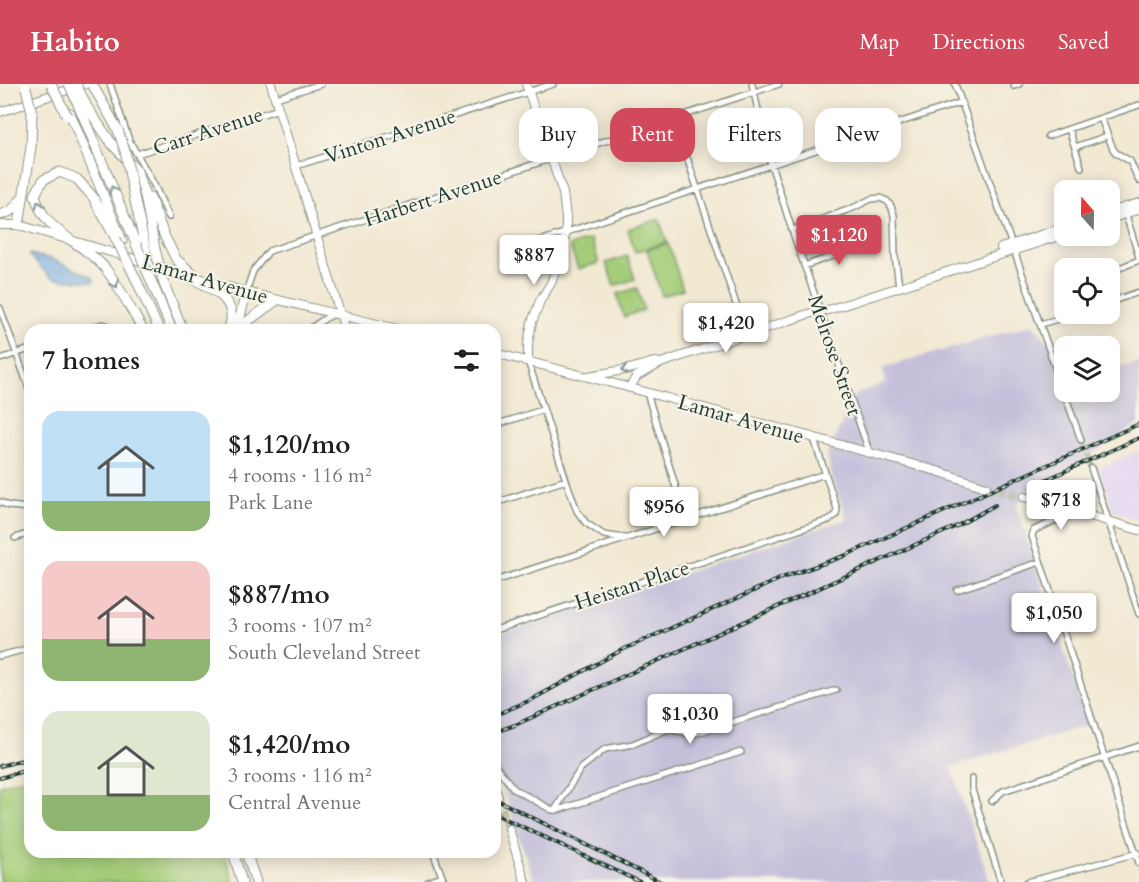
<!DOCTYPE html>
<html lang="en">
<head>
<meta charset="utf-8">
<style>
	:root { --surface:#fff; --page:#f6f6f6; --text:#202124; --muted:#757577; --accent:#d1495b }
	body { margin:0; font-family:Cardo,serif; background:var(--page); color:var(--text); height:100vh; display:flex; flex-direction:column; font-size:22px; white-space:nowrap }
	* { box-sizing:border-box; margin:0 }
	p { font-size:20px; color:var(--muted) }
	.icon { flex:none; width:33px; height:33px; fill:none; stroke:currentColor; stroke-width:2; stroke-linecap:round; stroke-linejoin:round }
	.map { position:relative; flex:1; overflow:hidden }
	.panel { position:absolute; left:24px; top:240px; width:477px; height:534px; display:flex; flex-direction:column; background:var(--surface); border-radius:18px; box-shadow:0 3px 15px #0003 }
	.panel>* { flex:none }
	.banner { position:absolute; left:519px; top:24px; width:530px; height:54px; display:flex; gap:12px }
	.needle { width:39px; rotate:340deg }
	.buttons { position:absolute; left:1054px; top:96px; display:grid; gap:12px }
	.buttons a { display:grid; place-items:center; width:66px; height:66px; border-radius:12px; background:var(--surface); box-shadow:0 3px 15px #0003; font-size:30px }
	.price { position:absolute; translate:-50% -51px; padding:0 14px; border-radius:6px; background:#fff; color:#222; font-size:20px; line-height:39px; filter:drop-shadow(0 2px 3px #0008) }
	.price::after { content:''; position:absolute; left:50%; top:36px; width:18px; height:14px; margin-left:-9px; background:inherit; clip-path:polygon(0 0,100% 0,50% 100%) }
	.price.active { background:var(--accent); color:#fff }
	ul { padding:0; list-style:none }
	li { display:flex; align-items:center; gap:18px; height:150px; padding:0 18px }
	li span { display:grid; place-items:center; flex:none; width:168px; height:120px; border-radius:18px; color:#555 }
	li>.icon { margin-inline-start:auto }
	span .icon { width:72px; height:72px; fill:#fffc; stroke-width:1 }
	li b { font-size:26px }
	h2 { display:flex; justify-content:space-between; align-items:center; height:72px; padding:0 18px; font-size:26px }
	.tag { padding:0 21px; border-radius:18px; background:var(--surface); box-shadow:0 3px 15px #0003; font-size:21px; line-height:54px }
	.tag.active { background:var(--accent); color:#fff }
	header { display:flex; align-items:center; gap:36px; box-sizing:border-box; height:84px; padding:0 30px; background:var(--accent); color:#fff }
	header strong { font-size:28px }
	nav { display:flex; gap:33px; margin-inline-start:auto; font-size:21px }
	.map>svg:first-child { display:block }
</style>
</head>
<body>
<header>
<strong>Habito</strong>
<nav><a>Map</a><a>Directions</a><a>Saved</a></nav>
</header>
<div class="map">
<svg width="1139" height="798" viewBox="0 0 1139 798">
	<rect width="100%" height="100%" fill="#f7f3e8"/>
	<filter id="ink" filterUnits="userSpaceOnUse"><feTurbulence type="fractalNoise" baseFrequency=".0167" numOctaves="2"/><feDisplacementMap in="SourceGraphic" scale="12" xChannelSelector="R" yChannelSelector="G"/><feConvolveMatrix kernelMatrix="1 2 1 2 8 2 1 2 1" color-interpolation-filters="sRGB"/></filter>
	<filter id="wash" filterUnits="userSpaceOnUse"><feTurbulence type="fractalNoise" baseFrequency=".008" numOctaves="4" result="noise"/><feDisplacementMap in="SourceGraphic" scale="24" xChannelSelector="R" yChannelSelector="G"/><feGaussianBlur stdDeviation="1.35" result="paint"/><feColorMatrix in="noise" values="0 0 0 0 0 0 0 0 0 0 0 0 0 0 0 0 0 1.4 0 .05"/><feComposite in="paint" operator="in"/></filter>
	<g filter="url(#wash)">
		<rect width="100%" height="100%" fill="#f2e9d3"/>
		<!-- built -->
		<path fill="#e2d4f3" d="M1139,367V436L1113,427L1099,384Z"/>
		<!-- industrial -->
		<path fill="#c5c0da" d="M1033,240L1060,272L1065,270V308H1110V272L1114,285L1139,279V339L1016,420L1088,641L951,683L990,798H534L495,679V552L847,435L832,393L827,371L855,310L885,299L883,284Z"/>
		<!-- green -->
		<path fill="#a4cd79" stroke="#628556" stroke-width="1.5" d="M659,135L667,158L635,168L628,145Z
			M591,155L599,179L578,185L570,162Z
			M668,159L683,205L662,212L647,166Z
			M627,172L635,195L614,202L606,179Z
			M637,204L644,226L624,233L617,210Z
			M30,692V768H224L233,798H0V701Z"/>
		<!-- water -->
		<path fill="#71a6de" stroke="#487289" stroke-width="1.5" d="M30,170L51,175L88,191L93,194L94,198L55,195L50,193L29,171Z"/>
	</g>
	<g filter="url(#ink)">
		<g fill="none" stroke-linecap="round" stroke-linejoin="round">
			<!-- minor-tunnel -->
			<path stroke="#c8c7b3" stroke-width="5" stroke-dasharray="5 2.5" stroke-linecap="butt" d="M1081,356L1091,384"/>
			<!-- primary-tunnel -->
			<path stroke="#c8c7b3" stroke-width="8" stroke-dasharray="8 4" stroke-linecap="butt" d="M986,403L1024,413
				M498,713L509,745"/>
			<defs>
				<path id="minor" d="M110,0L129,56L154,101L169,133
					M752,0L770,77L792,146L870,370
					M955,0L1081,356
					M1014,2L1019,0
					M276,14L321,0
					M1101,34L1113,65L1116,69L1130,77L1139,97
					M674,35L746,250
					M1069,45L1081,83
					M1048,52L1139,21
					M1075,63L1107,52
					M137,70L279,25
					M296,82L553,0
					M1125,128L1139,173
					M792,146L853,124L871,115L880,114L887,117L891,122L894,131L895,172L899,202
					M506,168L962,18
					M804,182L836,171L858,157H867
					M1110,188L1139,176
					M246,208L253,187L269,167L779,0
					M1110,218L1139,208
					M0,224L30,307
					M1041,240L1074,230
					M86,246L102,240L106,241
					M307,246C317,242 322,234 333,231
					M0,275L30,265
					M528,277L566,396L577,427L586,439L604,451L625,454
					M647,309L676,404L672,422L667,431L655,443
					M495,341L542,326
					M1091,384L1139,530
					M0,418L9,422L30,424
					M495,419L566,396
					M1072,427L1062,434L1034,446L1032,452L1139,779
					M15,454L30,449
					M495,497L825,390
					M957,506L1040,478
					M495,546L829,436L836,431L837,425L814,355
					M0,572L30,564
					M495,681L514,705L552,726H558L741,668
					M972,695V706L1001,798
					M992,717L1003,707L1139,662
					M555,726L581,684L605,665L633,660L668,645L687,649H697L836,606
					M433,768L444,798
					M428,798L442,793
					M1027,798L1138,769"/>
				<path id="secondary" d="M526,0L563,109L566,134V148L560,174L551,199L540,217L532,238L528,260V277
					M0,28L86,0
					M1110,128L1139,119
					M1110,135L1139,125
					M1001,164L1065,143
					M589,292L629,285L654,278L661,279
					M630,303L637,292L661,279L820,226H828L1065,150"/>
				<path id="primary" d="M271,0L345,246
					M0,141H19L246,208L402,246
					M495,269L623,302L937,387L986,403
					M1024,413L1139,446
					M495,704L498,713
					M509,745L525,798"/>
				<path id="motorway" d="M92,0L118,46
					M87,23L112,60L137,87L145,112L155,165
					M81,27L136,160
					M70,29L122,157
					M150,114L164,151L176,175L194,191
					M135,117L147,172
					M0,131L11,127L23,113
					M19,141L31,63L32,29
					M116,155L93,113L77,95L60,88L43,96L35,111C44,149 79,155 104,183C119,201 131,226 143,246
					M175,186C199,199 244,212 228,246
					M147,187L172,246
					M135,193L159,246
					M164,200L183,246
					M237,246L246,208
					M242,246L248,237L277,216
					M233,768L242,798
					M246,768L256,798"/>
			</defs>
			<!-- minor casing -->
			<use href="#minor" stroke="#889384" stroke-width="8"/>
			<!-- secondary casing -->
			<use href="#secondary" stroke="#889384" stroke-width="10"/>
			<!-- primary casing -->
			<use href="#primary" stroke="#889384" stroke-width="10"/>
			<!-- motorway casing -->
			<use href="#motorway" stroke="#889384" stroke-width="11"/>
			<!-- minor -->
			<use href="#minor" stroke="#fff" stroke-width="5"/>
			<!-- secondary -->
			<use href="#secondary" stroke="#fff" stroke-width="8"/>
			<!-- primary -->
			<use href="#primary" stroke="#fff" stroke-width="8"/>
			<!-- motorway -->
			<use href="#motorway" stroke="#fff" stroke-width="9"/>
			<defs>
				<path id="rail" d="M1034,401L1139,354
					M495,631L531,616L620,567L782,494L844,472L1139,340
					M495,648L515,641L957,442L995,421
					M0,682L30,674
					M0,694L30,685
					M495,715L661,798
					M495,730L640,798"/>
			</defs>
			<!-- rail casing -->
			<use href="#rail" stroke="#1f3d34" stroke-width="4"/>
			<!-- rail -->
			<use href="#rail" stroke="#f7f3e8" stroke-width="1.5" stroke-dasharray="4.5" stroke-linecap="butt"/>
			<defs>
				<path id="motorway-bridge" d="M51,0L67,32
					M69,0L81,27
					M76,0L87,23
					M26,4L32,29
					M118,46L125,67L135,117
					M116,155L135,193
					M136,160L147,187
					M155,165L164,200"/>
			</defs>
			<!-- motorway-bridge casing -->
			<use href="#motorway-bridge" stroke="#889384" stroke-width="11" stroke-linecap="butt"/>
			<!-- motorway-bridge -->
			<use href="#motorway-bridge" stroke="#fff" stroke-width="9"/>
		</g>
		<!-- one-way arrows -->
		<defs><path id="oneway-chevron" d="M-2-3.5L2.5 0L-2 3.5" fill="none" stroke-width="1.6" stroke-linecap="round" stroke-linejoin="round" transform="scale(1.5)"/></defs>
		<g stroke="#8f9e9a">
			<use href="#oneway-chevron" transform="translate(113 106) rotate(-112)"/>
			<use href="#oneway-chevron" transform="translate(39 121) rotate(-111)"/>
			<use href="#oneway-chevron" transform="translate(115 200) rotate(59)"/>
			<use href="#oneway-chevron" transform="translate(625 286) rotate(166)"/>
		</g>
	</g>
	<g text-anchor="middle" stroke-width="4.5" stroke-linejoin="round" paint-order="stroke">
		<!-- street labels -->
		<g font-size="21" fill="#1f3d34" stroke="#f7f3e8">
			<text transform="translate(208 47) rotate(-18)" y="7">Carr Avenue</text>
			<text transform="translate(390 52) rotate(-18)" y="7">Vinton Avenue</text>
			<text transform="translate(433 114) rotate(-18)" y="7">Harbert Avenue</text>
			<text transform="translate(205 195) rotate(16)" y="7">Lamar Avenue</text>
			<text transform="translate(835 271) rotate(71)" y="7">Melrose Street</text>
			<text transform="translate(741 335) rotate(16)" y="7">Lamar Avenue</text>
			<text transform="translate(632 501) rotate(-18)" y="7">Heistan Place</text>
		</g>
	</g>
</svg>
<div class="buttons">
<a><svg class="needle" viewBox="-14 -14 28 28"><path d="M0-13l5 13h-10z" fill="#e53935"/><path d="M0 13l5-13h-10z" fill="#757577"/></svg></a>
<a><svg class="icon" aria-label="locate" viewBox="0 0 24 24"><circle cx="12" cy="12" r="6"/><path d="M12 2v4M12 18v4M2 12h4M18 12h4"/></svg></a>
<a><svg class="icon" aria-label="layers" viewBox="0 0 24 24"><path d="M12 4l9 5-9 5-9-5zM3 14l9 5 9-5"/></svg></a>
</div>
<b class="price active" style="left:839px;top:182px">$1,120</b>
<b class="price" style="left:534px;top:202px">$887</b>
<b class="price" style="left:726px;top:270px">$1,420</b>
<b class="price" style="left:1061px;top:447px">$718</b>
<b class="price" style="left:664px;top:454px">$956</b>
<b class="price" style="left:1054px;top:560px">$1,050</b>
<b class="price" style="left:690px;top:661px">$1,030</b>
<div class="banner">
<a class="tag">Buy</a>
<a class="tag active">Rent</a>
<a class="tag">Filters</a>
<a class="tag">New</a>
</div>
<section class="panel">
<h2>7 homes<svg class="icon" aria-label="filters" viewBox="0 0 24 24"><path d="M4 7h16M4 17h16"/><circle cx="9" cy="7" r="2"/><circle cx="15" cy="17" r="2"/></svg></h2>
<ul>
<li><span style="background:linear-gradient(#bfe0f5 75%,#8fb573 0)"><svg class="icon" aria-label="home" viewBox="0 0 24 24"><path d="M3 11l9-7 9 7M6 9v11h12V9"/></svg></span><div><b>$1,120/mo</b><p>4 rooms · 116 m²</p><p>Park Lane</p></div></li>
<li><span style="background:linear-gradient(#f6c9c9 65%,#8fb573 0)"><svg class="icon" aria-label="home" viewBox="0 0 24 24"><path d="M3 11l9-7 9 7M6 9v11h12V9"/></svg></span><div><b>$887/mo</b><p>3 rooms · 107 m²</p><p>South Cleveland Street</p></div></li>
<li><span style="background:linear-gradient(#dfe7d0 70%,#8fb573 0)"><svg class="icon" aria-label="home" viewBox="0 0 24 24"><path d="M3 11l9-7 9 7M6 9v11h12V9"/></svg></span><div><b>$1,420/mo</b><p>3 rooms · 116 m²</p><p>Central Avenue</p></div></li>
</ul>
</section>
</div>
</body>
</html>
